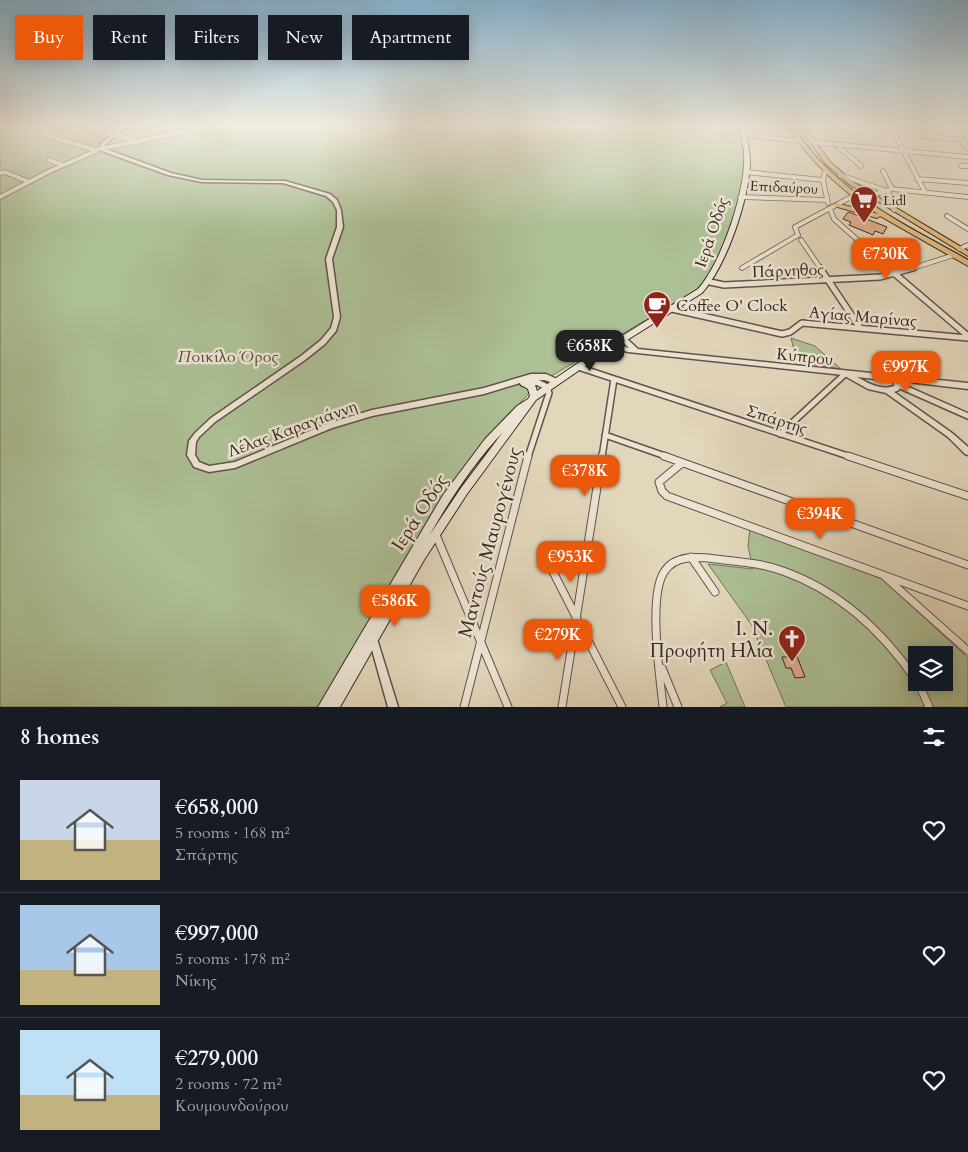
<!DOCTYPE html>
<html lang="en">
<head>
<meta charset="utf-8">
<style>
	:root { --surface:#171b24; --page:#242831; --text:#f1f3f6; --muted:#9ea1a6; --line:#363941; --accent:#ea580c }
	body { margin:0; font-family:Cardo,serif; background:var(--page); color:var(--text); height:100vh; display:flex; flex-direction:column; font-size:19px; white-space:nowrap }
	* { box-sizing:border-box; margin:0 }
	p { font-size:16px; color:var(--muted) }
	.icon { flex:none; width:28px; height:28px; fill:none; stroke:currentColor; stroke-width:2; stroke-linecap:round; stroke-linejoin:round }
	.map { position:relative; height:707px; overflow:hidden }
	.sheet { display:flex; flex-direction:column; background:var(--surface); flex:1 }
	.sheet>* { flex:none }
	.hud { position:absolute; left:15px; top:15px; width:500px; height:45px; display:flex; gap:10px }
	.tools { position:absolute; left:908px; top:646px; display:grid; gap:10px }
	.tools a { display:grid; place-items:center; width:45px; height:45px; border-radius:0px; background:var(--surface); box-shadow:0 2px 12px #0003; font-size:25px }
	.price { position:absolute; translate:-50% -42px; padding:0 11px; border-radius:10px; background:var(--accent); color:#fff; font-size:16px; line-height:32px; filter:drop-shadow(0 1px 2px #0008) }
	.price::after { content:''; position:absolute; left:50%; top:30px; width:15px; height:11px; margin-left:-8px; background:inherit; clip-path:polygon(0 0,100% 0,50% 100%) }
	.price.current { background:#222; color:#fff }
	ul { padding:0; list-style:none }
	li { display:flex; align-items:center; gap:15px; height:125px; padding:0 20px }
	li+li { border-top:1px solid var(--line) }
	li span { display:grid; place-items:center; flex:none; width:140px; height:100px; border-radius:0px; color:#555 }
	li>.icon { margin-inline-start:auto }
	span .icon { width:60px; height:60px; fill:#fffc; stroke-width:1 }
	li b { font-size:21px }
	h2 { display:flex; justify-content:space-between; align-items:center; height:60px; padding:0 20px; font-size:21px }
	.pill { padding:0 18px; border-radius:0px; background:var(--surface); box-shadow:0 2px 12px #0003; font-size:18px; line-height:45px }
	.pill.current { background:var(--accent); color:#fff }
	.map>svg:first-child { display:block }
</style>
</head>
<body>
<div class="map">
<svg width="968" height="707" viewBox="0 0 968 707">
	<rect width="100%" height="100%" fill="#e2d6bb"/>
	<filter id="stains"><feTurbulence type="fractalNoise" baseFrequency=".004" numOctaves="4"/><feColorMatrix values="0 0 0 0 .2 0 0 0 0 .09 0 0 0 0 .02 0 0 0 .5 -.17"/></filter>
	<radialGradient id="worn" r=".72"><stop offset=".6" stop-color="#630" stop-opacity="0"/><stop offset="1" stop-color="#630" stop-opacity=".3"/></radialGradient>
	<!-- green -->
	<path fill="#adbf95" stroke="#72725a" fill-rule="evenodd" d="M0,127H740L744,135L745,181L725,247L710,282L553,375L530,392L485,442L321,707H0Z
		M793,127H796C805,140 813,154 823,165C862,206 919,231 968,259V262L864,202L821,165Z
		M791,338L815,346L841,369L797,362Z
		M750,528L883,579L968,658V707H786L751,624L708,564L753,569L748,546ZM916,655H944V682H916Z
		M726,662L745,707H720L727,703L710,670Z"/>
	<!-- building -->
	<path fill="#deac8c" stroke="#382620" d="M848,212L851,213L887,227L883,234L875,231L873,235L849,225L851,222L843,219Z
		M793,646L805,677L795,678L791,668H786L782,657H788L784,647Z"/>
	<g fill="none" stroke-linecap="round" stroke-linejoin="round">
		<defs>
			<path id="minor-far2" d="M47,127L44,135L95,150L205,127
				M93,127L137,142
				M163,127L179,132
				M891,127L925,192
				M953,127L968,149
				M0,128L5,127
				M744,135L800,141
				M922,136L961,140
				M812,142L968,157
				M835,144L861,166
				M49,160L63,165
				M961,166H968
				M883,171L892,189
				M746,172L823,180
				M825,172L823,180L828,203
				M0,173L5,172L29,182
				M840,175L884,190
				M917,179L968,183
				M869,195L887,191
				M0,197L50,171L96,151
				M740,197L827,200
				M830,209L834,219L890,269
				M894,210L888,190L892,189L968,197
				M947,216L968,229
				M801,240L821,269
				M959,249L968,245
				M742,268L798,235L795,227L853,196
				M910,269L954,255"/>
			<path id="minor-far1" d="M820,268L860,328
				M888,268L968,336
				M710,282L724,285L880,277L913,268
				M672,309L782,334L790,332L802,323L968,338
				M578,367L851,457
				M898,385L968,416
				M780,434L845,374
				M605,435L668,457
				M528,457L549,393L547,387
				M602,457L614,379"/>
			<path id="minor" d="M664,456L968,565
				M848,456L968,496
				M682,463L659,482L662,491L667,496L968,606
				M436,535L508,707
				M691,557L715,592
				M546,558L622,707
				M883,575L968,651
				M662,668L678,707
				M918,682L929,707
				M464,707L528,456
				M562,707L602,456
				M663,707C660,676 648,597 664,572C675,554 699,557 716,559C739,562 762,563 783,571C839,591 883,632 916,680"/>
			<path id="tertiary" d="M121,127H126L105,145L103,148L171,173L202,180L285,181L330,194L337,200L341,210L343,227L332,259L340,317L336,331L325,344L305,360L215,422L199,437L196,442L195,455L199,462L209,466L235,462L329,423L372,410L484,388L531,374H546L557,379L558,381L557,383L555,384L545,380H539L549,385L550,387L549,389L547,390L537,385L523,386L521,385L520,383L484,394L372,416L332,428L235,468L209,472L194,467L187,455L189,441L195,433L211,418L301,356L321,340L331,328L334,317L326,259L337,227V210L333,202L326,196L283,183L202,182L168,175L99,150V149L101,143Z
				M621,337H625L638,349L968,383V389L900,381L899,390L894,392L952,433L968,447V455L965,454L948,437L886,393L868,389L843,375L628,352L611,347L610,345L611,343H613L629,348L620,339ZM857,377L894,381V386C881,391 868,383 857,377Z
				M373,635L376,636L377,639L398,707H388L369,639L370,636Z"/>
			<path id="secondary" d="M738,127H743C748,139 750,152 750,165C748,201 727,265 702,293L581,369L536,400L467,494L424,560L340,707H318L443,495L485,439L517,406L528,399L530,396L528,389L521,385L520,383L521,381L524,380L535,385L537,391L575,365L698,289C721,263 742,200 744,165C745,152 743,139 738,127ZM503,432L461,488L429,536C450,499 474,463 503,432Z"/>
			<path id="trunk" d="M787,127H793C804,143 816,158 830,171C870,209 920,233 968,260V266L880,216L877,218L834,206L833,205L836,203L878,214C840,190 813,163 787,127Z
				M799,127H805L830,162L853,182L968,251V256L849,184L826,164Z"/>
		</defs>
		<!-- minor-far2 casing -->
		<use href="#minor-far2" stroke="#625247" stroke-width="5.5"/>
		<!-- minor-far1 casing -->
		<use href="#minor-far1" stroke="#625247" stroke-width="8"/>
		<!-- minor casing -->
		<use href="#minor" stroke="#625247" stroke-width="9"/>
		<!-- tertiary casing -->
		<use href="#tertiary" stroke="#625247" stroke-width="3"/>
		<!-- secondary casing -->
		<use href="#secondary" stroke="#382620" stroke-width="2"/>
		<!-- trunk casing -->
		<use href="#trunk" stroke="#382620" stroke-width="2"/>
		<!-- minor-far2 -->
		<use href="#minor-far2" stroke="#ece4d3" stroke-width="4"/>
		<!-- minor-far1 -->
		<use href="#minor-far1" stroke="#ece4d3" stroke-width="5"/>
		<!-- minor -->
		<use href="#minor" stroke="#ece4d3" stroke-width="7"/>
		<!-- tertiary -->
		<use href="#tertiary" fill="#ece4d3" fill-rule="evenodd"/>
		<!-- secondary -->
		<use href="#secondary" fill="#ece4d3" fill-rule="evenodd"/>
		<!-- trunk -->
		<use href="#trunk" fill="#e1bb7e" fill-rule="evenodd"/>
	</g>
	<!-- sky -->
	<linearGradient id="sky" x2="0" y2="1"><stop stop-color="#87b5d4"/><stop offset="0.56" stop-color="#f2ede0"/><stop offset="1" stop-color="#f2ede0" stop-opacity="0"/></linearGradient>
	<rect width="968" height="226" fill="url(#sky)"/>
	<!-- icons -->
	<defs>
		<symbol id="supermarket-pin" viewBox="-11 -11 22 30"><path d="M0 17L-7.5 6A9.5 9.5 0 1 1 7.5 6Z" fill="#8f2418" stroke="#ece4d3"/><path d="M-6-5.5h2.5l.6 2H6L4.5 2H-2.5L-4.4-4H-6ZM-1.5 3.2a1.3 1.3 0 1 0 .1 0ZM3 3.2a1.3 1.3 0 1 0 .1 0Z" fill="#fff"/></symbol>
		<symbol id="cafe-pin" viewBox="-11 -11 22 30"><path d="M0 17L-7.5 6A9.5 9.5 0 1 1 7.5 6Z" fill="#8f2418" stroke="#ece4d3"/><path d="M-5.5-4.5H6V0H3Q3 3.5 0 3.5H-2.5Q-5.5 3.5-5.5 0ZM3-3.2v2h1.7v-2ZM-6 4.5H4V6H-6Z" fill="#fff"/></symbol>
		<symbol id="church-pin" viewBox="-11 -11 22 30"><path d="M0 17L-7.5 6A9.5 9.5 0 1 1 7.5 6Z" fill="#8f2418" stroke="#ece4d3"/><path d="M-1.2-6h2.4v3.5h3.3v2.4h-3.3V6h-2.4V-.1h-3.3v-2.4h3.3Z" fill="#fff"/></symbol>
	</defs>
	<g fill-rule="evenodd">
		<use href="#supermarket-pin" x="848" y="184" width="32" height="43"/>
		<use href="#cafe-pin" x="641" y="289" width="32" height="43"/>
		<use href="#church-pin" x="776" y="623" width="32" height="43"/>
	</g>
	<g text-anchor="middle" stroke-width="5" stroke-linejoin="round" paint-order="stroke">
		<!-- far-street labels -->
		<g font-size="14" fill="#382620" stroke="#ece4d3">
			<text transform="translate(784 187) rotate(3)" y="5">Επιδαύρου</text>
		</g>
		<!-- far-poi labels -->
		<g font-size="14" fill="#382620" stroke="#ece4d3" text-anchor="start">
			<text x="883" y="205">Lidl</text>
		</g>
		<!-- street labels -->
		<g font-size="16" fill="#382620" stroke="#ece4d3">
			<text transform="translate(711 232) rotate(-71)" y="6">Ιερά Οδός</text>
			<text transform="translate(788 270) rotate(-2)" y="6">Πάρνηθος</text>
			<text transform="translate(863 316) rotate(5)" y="6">Αγίας Μαρίνας</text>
			<text transform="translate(805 356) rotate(6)" y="6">Κύπρου</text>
			<text transform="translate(777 419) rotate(18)" y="6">Σπάρτης</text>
			<text transform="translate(292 428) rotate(-20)" y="6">Λέλας Καραγιάννη</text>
		</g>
		<!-- poi labels -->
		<g font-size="16" fill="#382620" stroke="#ece4d3" text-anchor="start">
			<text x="676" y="311">Coffee O' Clock</text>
		</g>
		<!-- park labels -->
		<g font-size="16" font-style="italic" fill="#554c3d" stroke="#ece4d3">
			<text x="228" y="362">Ποικίλο Όρος</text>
		</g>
		<!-- near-street labels -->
		<g font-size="19" fill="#382620" stroke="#ece4d3">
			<text transform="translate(419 512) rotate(-57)" y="7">Ιερά Οδός</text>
			<text transform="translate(489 542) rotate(-75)" y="7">Μαντούς Μαυρογένους</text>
		</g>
		<!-- near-poi labels -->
		<g font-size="19" fill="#382620" stroke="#ece4d3" text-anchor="end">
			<text x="773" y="635">Ι. Ν.<tspan x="773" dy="22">Προφήτη Ηλία</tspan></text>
		</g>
	</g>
	<rect width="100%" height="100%" filter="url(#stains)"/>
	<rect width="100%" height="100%" fill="url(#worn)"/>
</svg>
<div class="tools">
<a><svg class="icon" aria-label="layers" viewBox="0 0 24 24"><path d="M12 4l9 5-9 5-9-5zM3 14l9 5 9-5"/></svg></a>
</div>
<b class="price" style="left:886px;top:280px">€730K</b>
<b class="price current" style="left:590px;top:372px">€658K</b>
<b class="price" style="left:906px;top:393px">€997K</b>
<b class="price" style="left:585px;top:497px">€378K</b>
<b class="price" style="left:820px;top:540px">€394K</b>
<b class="price" style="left:571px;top:583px">€953K</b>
<b class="price" style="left:395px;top:627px">€586K</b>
<b class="price" style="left:558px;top:661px">€279K</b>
<div class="hud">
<a class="pill current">Buy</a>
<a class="pill">Rent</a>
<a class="pill">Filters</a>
<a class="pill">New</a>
<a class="pill">Apartment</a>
</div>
</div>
<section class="sheet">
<h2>8 homes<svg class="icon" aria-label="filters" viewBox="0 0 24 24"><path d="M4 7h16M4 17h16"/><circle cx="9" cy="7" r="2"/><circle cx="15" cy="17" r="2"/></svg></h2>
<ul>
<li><span style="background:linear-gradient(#c9d6e8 60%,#c2b280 0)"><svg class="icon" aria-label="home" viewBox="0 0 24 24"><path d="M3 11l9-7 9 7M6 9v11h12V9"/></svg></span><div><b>€658,000</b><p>5 rooms · 168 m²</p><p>Σπάρτης</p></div><svg class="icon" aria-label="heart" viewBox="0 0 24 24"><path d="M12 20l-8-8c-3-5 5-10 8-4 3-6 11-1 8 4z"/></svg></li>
<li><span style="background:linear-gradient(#a9c7e8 65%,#c2b280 0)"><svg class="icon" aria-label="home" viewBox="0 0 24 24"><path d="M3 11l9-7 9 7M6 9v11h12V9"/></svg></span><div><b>€997,000</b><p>5 rooms · 178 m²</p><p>Νίκης</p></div><svg class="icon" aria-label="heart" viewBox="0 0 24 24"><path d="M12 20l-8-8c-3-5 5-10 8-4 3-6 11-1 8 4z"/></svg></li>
<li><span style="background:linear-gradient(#bfe0f5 65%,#c2b280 0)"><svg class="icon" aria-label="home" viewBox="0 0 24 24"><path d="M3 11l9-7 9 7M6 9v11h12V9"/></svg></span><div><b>€279,000</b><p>2 rooms · 72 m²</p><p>Κουμουνδούρου</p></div><svg class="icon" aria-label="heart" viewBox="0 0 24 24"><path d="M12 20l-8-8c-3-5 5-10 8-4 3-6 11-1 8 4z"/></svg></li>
</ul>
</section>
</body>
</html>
